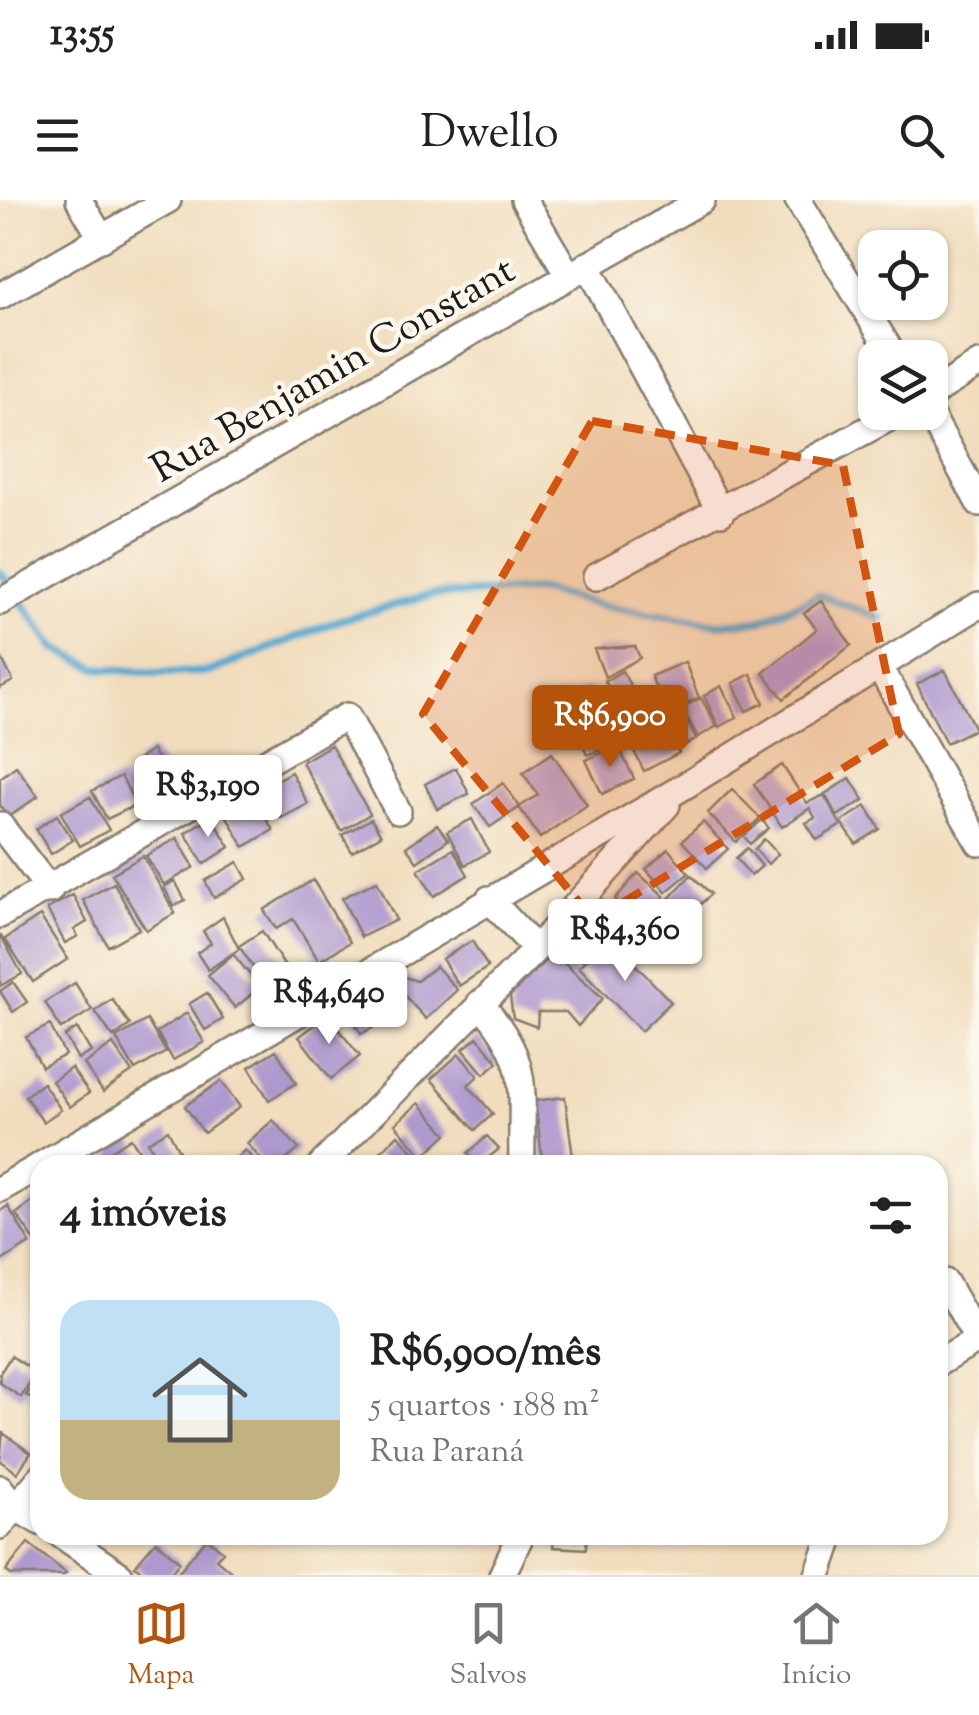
<!DOCTYPE html>
<html lang="pt">
<head>
<meta charset="utf-8">
<style>
	:root { --surface:#fff; --page:#f2f2f2; --text:#222; --muted:#767676; --line:#e0e0e0; --accent:#b45309 }
	body { margin:0; font-family:"Sorts Mill Goudy",serif; background:var(--page); color:var(--text); height:100vh; display:flex; flex-direction:column; font-size:38px; white-space:nowrap }
	* { box-sizing:border-box; margin:0 }
	p { font-size:32px; color:var(--muted) }
	.icon { flex:none; width:55px; height:55px; fill:none; stroke:currentColor; stroke-width:2; stroke-linecap:round; stroke-linejoin:round }
	.map { position:relative; flex:1; overflow:hidden }
	.sheet { position:absolute; left:30px; top:955px; width:918px; height:390px; display:flex; flex-direction:column; background:var(--surface); border-radius:30px; box-shadow:0 2px 8px #0004 }
	.sheet>* { flex:none }
	.tools { position:absolute; left:858px; top:30px; display:grid; gap:20px }
	.tools a { display:grid; place-items:center; width:90px; height:90px; border-radius:20px; background:var(--surface); box-shadow:0 2px 8px #0004; font-size:50px }
	.price { position:absolute; translate:-50% -85px; padding:0 22px; border-radius:10px; background:#fff; color:#222; font-size:32px; line-height:65px; filter:drop-shadow(0 2px 5px #0008) }
	.price::after { content:''; position:absolute; left:50%; top:60px; width:30px; height:22px; margin-left:-15px; background:inherit; clip-path:polygon(0 0,100% 0,50% 100%) }
	.price.on { background:var(--accent); color:#fff }
	ul { padding:0; list-style:none }
	li { display:flex; align-items:center; gap:30px; height:250px; padding:0 30px }
	li+li { border-top:2px solid var(--line) }
	li span { display:grid; place-items:center; flex:none; width:280px; height:200px; border-radius:30px; color:#555 }
	li>.icon { margin-inline-start:auto }
	span .icon { width:120px; height:120px; fill:#fffc; stroke-width:1 }
	li b { font-size:42px }
	h2 { display:flex; justify-content:space-between; align-items:center; height:120px; padding:0 30px; font-size:42px }
	.status { display:flex; justify-content:space-between; align-items:center; height:70px; padding:0 50px; background:var(--surface); direction:ltr }
	.status svg { height:28px; fill:currentColor }
	header { display:flex; justify-content:space-between; align-items:center; height:130px; padding:0 30px; background:var(--surface); font-size:45px; font-weight:600 }
	.tab-bar { display:flex; justify-content:space-around; align-items:center; height:140px; border-top:2px solid var(--line); background:var(--surface); font-size:28px; color:var(--muted) }
	.tab-bar a { display:grid; justify-items:center; gap:5px }
	.tab-bar .on { color:var(--accent) }
	.map>svg:first-child { display:block }
</style>
</head>
<body>
<div class="status"><b>13:55</b><svg viewBox="0 0 49 12"><path d="M0 12V9h3v3zM5 12V6h3v6zM10 12V3h3v9zM15 12V0h3v12zM26 1h20v11H26zM47 4h2v5h-2z"/></svg></div>
<header><svg class="icon" aria-label="menu" viewBox="0 0 24 24"><path d="M4 6h16M4 12h16M4 18h16"/></svg>Dwello<svg class="icon" aria-label="search" viewBox="0 0 24 24"><circle cx="10" cy="10" r="6"/><path d="M15 15l6 6"/></svg></header>
<div class="map">
<svg width="979" height="1375" viewBox="0 0 979 1375">
	<rect width="100%" height="100%" fill="#fbf7ec"/>
	<filter id="ink" filterUnits="userSpaceOnUse"><feTurbulence type="fractalNoise" baseFrequency=".01" numOctaves="2"/><feDisplacementMap in="SourceGraphic" scale="20" xChannelSelector="R" yChannelSelector="G"/><feConvolveMatrix kernelMatrix="1 2 1 2 8 2 1 2 1" color-interpolation-filters="sRGB"/></filter>
	<filter id="wash" filterUnits="userSpaceOnUse"><feTurbulence type="fractalNoise" baseFrequency=".0048" numOctaves="4" result="noise"/><feDisplacementMap in="SourceGraphic" scale="40" xChannelSelector="R" yChannelSelector="G"/><feGaussianBlur stdDeviation="2.25" result="paint"/><feColorMatrix in="noise" values="0 0 0 0 0 0 0 0 0 0 0 0 0 0 0 0 0 1.4 0 .05"/><feComposite in="paint" operator="in"/></filter>
	<g filter="url(#wash)">
		<rect width="100%" height="100%" fill="#f1ddbd"/>
		<g fill="none" stroke-linecap="round" stroke-linejoin="round">
			<!-- stream -->
			<path stroke="#53a7cf" stroke-width="8" d="M0,372L55,448L96,468L157,473L209,472L340,420L431,395L542,390L602,406L719,424L759,421L819,395L881,418"/>
		</g>
		<g id="blocks">
			<!-- building -->
			<path fill="#ae99ce" d="M821,401L851,445L784,499L763,473L817,429L804,413Z
				M635,446L640,458L605,477L594,449Z
				M0,455L13,481L0,488Z
				M685,462L699,498L666,512L651,476Z
				M945,470L975,529L946,543L917,484Z
				M622,471L650,520L634,530L605,481Z
				M751,474L764,503L746,511L733,483Z
				M721,486L737,517L719,527L704,496Z
				M588,487L599,509L576,521L565,498Z
				M701,498L717,526L698,537L682,508Z
				M600,512L613,545L587,555L574,522Z
				M662,519L679,553L644,571L627,537Z
				M687,521L696,539L680,548L671,530Z
				M331,545L370,614L341,631L302,562Z
				M618,545L634,579L602,594L586,560Z
				M152,550L164,569L148,579L136,561Z
				M552,553L587,605L540,638L519,607L538,595L523,573Z
				M782,565L807,603L824,595L841,625L817,640L806,623L815,618L810,608L782,627L754,584Z
				M16,566L38,596L9,617L0,605V578Z
				M456,568L469,594L437,609L425,584Z
				M291,572L308,604L281,618L264,587Z
				M121,576L136,605L107,619L92,591Z
				M850,578L864,600L837,616L825,594Z
				M503,583L520,607L490,627L473,604Z
				M732,589L760,618L736,642L708,613Z
				M253,596L273,630L244,647L225,613Z
				M90,597L109,630L80,646L61,613Z
				M866,606L880,629L856,644L841,622Z
				M57,615L73,640L51,654L36,629Z
				M211,616L230,647L204,664L185,633Z
				M371,619L381,635L352,652L342,635Z
				M472,619L489,652L465,665L447,632Z
				M762,620L769,628L750,644L744,636Z
				M703,622L728,649L707,668L682,641Z
				M437,625L448,640L417,662L406,647Z
				M177,638L194,667L164,685L146,656Z
				M764,639L778,654L768,664L755,649Z
				M747,648L762,666L751,676L736,658Z
				M453,649L468,675L434,696L418,670Z
				M668,649L689,673L666,692L646,669Z
				M143,656L175,713L146,730L112,674Z
				M238,662L247,679L214,698L205,681Z
				M638,673L664,696L640,723L615,699Z
				M691,675L711,694L660,744L644,725Z
				M313,680L350,742L319,761L293,719L276,729L264,710Z
				M175,681L185,700L174,706L164,687Z
				M377,681L396,720L361,737L342,698Z
				M114,683L139,729L108,746L83,700Z
				M73,695L87,722L74,730L78,736L65,743L47,709Z
				M608,706L628,726L615,741L593,720Z
				M40,716L68,759L33,782L5,739Z
				M223,717L239,749L208,770L197,753L211,743L203,731Z
				M587,721L604,739L582,760L565,743Z
				M262,731L284,765L261,779L239,746Z
				M0,734L22,774L0,786Z
				M610,738L671,802L641,831L579,767Z
				M472,741L488,767L459,786L442,759Z
				M553,753L603,798L578,826L566,812H538L537,827L513,818L510,796Z
				M233,754L260,787L235,808L208,775Z
				M436,766L457,790L426,819L391,781L404,777L417,781Z
				M13,782L27,802L13,812L0,791Z
				M75,783L92,810L61,829L45,802Z
				M389,783L405,807L385,821L368,797Z
				M207,793L223,819L205,830L189,804Z
				M112,799L130,825L113,837L95,811Z
				M364,803L376,826L361,834L349,811Z
				M187,813L204,842L173,860L157,832Z
				M327,815L360,856L331,879L299,837Z
				M147,820L166,852L135,870L116,838Z
				M50,825L65,855L42,867L26,837Z
				M77,828L91,852L78,859L65,836Z
				M477,837L498,862L484,874L463,849Z
				M113,844L132,872L103,892L84,864Z
				M276,850L296,883L269,900L249,867Z
				M459,854L478,876L468,885L493,914L475,930L431,879Z
				M71,868L89,893L70,907L52,881Z
				M221,881L240,907L204,933L185,906Z
				M43,883L61,910L43,922L25,896Z
				M565,897L574,965H543L535,901Z
				M419,903L447,934L423,956L395,924Z
				M273,920L299,949L280,965H266L247,943Z
				M168,930L180,953L161,964L148,942Z
				M398,935L426,965H387L377,955Z
				M487,936L499,949L479,965L468,953Z
				M131,938L148,965H118L109,952Z
				M245,950L259,965H228Z
				M40,996V1048L16,1014Z
				M8,1006L30,1043L0,1062V1011Z
				M11,1156L37,1173L21,1197L0,1183V1173Z
				M40,1177V1205L26,1195Z
				M3,1233L31,1253L17,1273L0,1260Z
				M554,1335H587L586,1349L553,1347Z
				M207,1338L223,1352L216,1359L235,1375H176Z
				M156,1341L180,1362L169,1375H146L135,1366Z
				M28,1343L66,1373L64,1375H11L6,1371Z"/>
		</g>
	</g>
	<g filter="url(#ink)">
		<use href="#blocks" fill-opacity="0" stroke="#867c6c" stroke-width="2.5"/>
		<g fill="none" stroke-linecap="round" stroke-linejoin="round">
			<defs>
				<path id="minor" d="M79,0L102,39
					M524,0L569,76
					M798,0L895,158
					M587,65L721,313
					M0,96L168,0
					M930,195L979,164
					M929,212L979,303
					M596,377L900,212
					M0,402L702,0
					M880,468L979,643
					M0,625L50,690
					M489,699L536,749
					M0,715L347,516L398,611
					M480,803C534,865 520,890 522,965
					M41,965L683,587L979,405
					M321,965L536,749L667,605
					M0,989L40,966
					M945,1082L979,1142
					M938,1163L978,1140
					M0,1288L15,1307L40,1322
					M0,1326L40,1278
					M61,1335L120,1375
					M502,1375L521,1335
					M818,1375L832,1335"/>
			</defs>
			<!-- minor casing -->
			<use href="#minor" stroke="#867c6c" stroke-width="30"/>
			<!-- minor -->
			<use href="#minor" stroke="#fff" stroke-width="25"/>
		</g>
	</g>
	<!-- marked area -->
	<path fill="#d4530e" fill-opacity="0.2" stroke="#d4530e" stroke-width="8" stroke-dasharray="20 12" stroke-linejoin="round" d="M592,221L843,265L899,534L594,720L423,514Z"/>
	<g text-anchor="middle" stroke-width="9" stroke-linejoin="round" paint-order="stroke">
		<!-- street labels -->
		<g font-size="40" fill="#1c1c1c" stroke="#fbf7ec">
			<text transform="translate(332 168) rotate(-30)" y="14">Rua Benjamin Constant</text>
		</g>
	</g>
</svg>
<div class="tools">
<a><svg class="icon" aria-label="locate" viewBox="0 0 24 24"><circle cx="12" cy="12" r="6"/><path d="M12 2v4M12 18v4M2 12h4M18 12h4"/></svg></a>
<a><svg class="icon" aria-label="layers" viewBox="0 0 24 24"><path d="M12 4l9 5-9 5-9-5zM3 14l9 5 9-5"/></svg></a>
</div>
<b class="price on" style="left:610px;top:570px">R$6,900</b>
<b class="price" style="left:208px;top:640px">R$3,190</b>
<b class="price" style="left:625px;top:784px">R$4,360</b>
<b class="price" style="left:329px;top:847px">R$4,640</b>
<section class="sheet">
<h2>4 imóveis<svg class="icon" aria-label="filters" viewBox="0 0 24 24"><path d="M4 7h16M4 17h16"/><circle cx="9" cy="7" r="2"/><circle cx="15" cy="17" r="2"/></svg></h2>
<ul>
<li><span style="background:linear-gradient(#bfe0f5 60%,#c2b280 0)"><svg class="icon" aria-label="home" viewBox="0 0 24 24"><path d="M3 11l9-7 9 7M6 9v11h12V9"/></svg></span><div><b>R$6,900/mês</b><p>5 quartos · 188 m²</p><p>Rua Paraná</p></div></li>
</ul>
</section>
</div>
<nav class="tab-bar">
<a class="on"><svg class="icon" aria-label="map" viewBox="0 0 24 24"><path d="M3 6l6-2 6 2 6-2v14l-6 2-6-2-6 2zM9 4v14M15 6v14"/></svg>Mapa</a>
<a><svg class="icon" aria-label="saved" viewBox="0 0 24 24"><path d="M7 4h10v16l-5-4-5 4z"/></svg>Salvos</a>
<a><svg class="icon" aria-label="home" viewBox="0 0 24 24"><path d="M3 11l9-7 9 7M6 9v11h12V9"/></svg>Início</a>
</nav>
</body>
</html>
